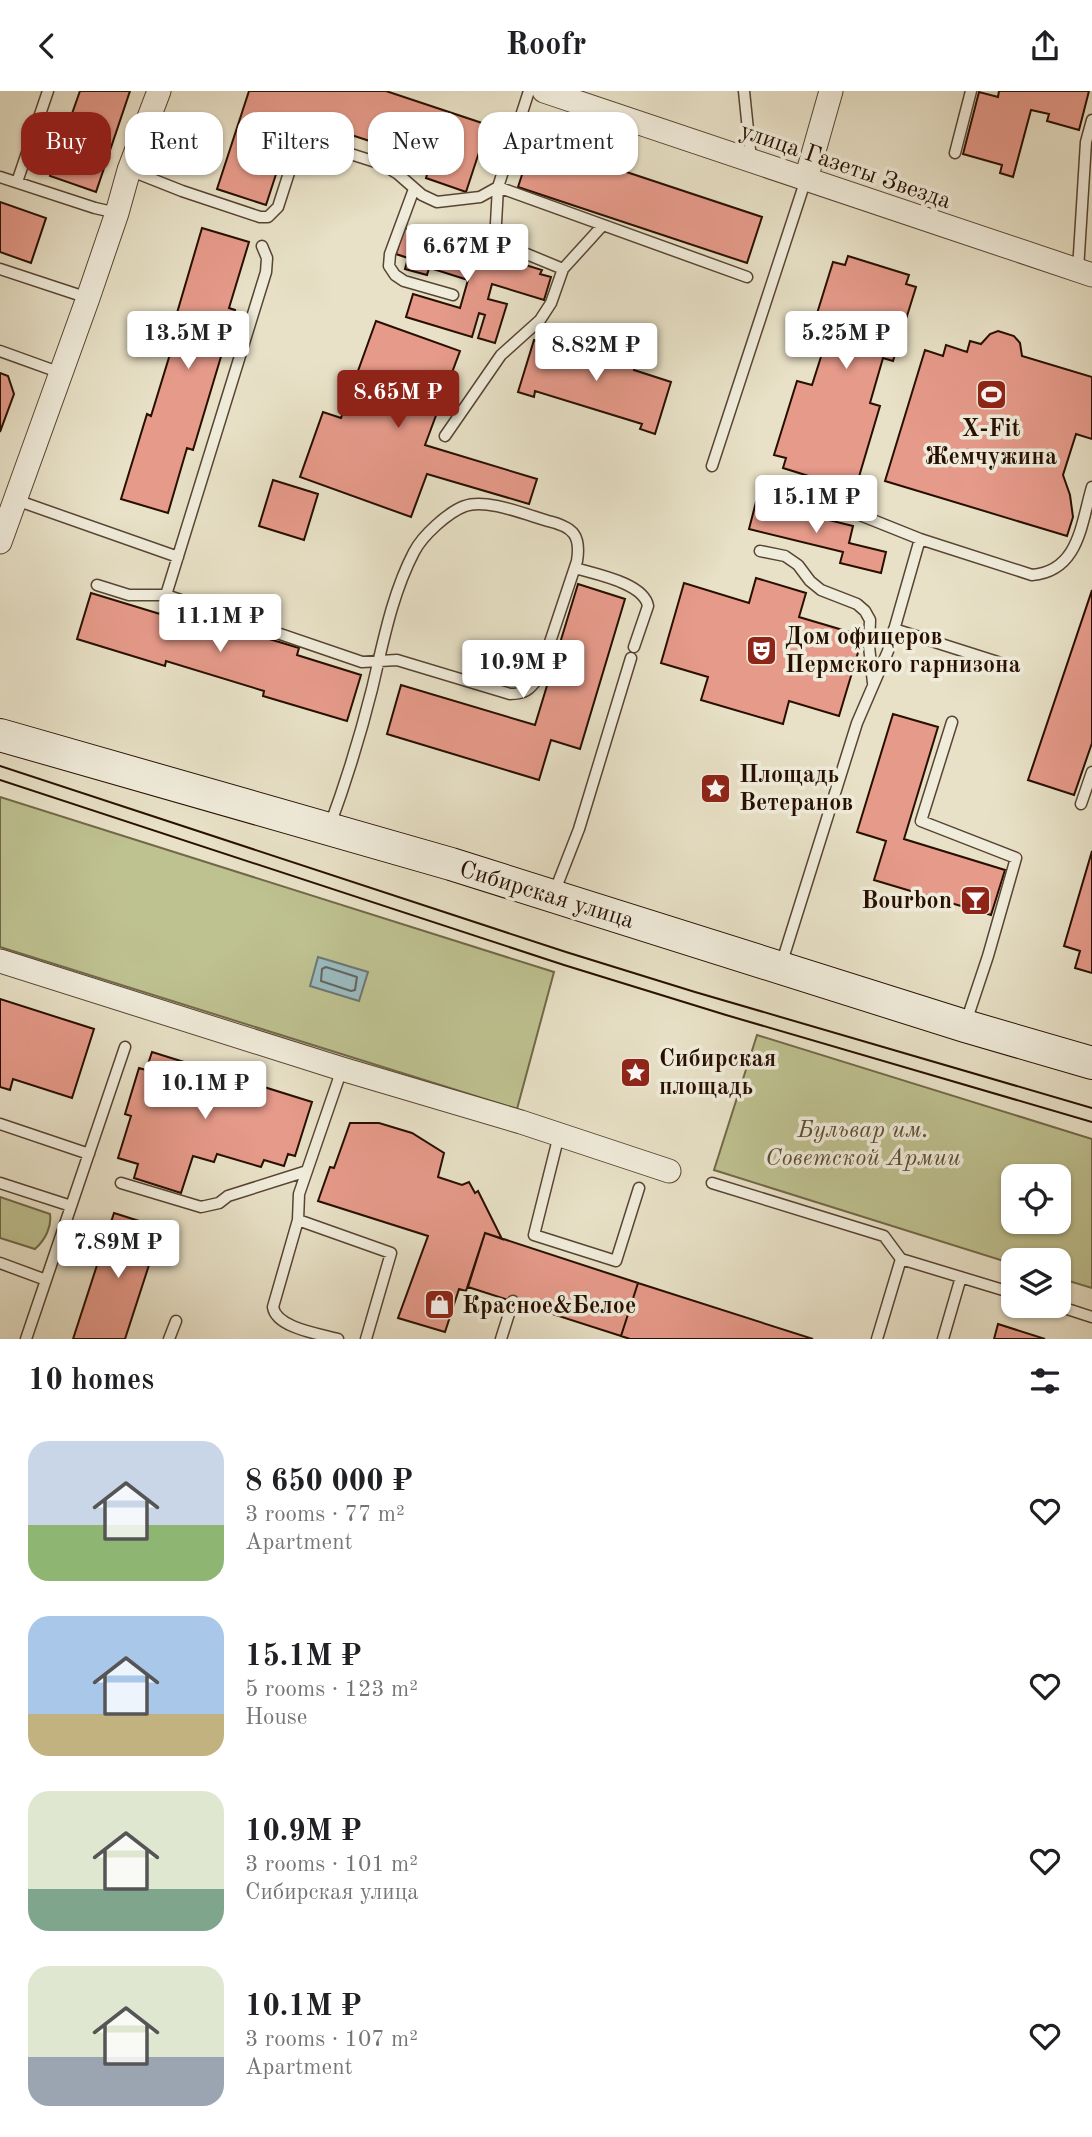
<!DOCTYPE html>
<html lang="en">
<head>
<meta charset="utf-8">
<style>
	:root { --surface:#fff; --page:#f2f2f2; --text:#202124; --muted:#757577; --accent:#8f2418 }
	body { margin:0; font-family:"Old Standard TT",serif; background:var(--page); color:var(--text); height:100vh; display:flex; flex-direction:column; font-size:26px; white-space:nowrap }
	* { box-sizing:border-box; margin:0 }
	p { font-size:23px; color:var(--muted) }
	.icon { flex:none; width:38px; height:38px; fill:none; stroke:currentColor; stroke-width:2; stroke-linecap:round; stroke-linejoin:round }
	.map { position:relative; height:1248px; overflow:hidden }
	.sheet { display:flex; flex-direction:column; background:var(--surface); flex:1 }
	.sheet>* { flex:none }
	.guide { position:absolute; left:21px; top:21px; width:700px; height:63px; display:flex; gap:14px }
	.buttons { position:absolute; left:1001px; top:1073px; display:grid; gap:14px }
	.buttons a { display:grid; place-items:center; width:70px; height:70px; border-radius:14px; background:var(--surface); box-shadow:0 2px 5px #0004; font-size:35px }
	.price { position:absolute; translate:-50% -60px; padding:0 16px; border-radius:7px; background:#fff; color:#222; font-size:23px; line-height:46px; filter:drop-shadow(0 2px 4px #0008) }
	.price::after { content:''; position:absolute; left:50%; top:42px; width:21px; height:16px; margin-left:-10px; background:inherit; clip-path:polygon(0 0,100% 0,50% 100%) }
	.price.selected { background:var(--accent); color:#fff }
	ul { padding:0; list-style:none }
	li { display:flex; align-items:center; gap:21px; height:175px; padding:0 28px }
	li span { display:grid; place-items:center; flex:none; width:196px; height:140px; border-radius:21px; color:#555 }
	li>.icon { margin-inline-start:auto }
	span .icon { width:84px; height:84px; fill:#fffc; stroke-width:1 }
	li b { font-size:30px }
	h2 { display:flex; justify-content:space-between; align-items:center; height:84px; padding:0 28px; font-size:30px }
	.pill { padding:0 24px; border-radius:21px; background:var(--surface); box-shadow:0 2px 5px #0004; font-size:24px; line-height:63px }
	.pill.selected { background:var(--accent); color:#fff }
	header { display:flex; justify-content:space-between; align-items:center; height:91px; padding:0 28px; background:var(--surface); font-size:32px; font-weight:700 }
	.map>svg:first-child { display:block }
</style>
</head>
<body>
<header><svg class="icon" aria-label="back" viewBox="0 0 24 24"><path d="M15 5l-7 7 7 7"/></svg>Roofr<svg class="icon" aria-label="share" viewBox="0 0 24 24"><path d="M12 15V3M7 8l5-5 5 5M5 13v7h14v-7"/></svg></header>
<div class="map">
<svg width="1092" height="1248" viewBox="0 0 1092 1248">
	<rect width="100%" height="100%" fill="#e8e1c7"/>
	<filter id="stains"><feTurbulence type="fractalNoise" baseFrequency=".00286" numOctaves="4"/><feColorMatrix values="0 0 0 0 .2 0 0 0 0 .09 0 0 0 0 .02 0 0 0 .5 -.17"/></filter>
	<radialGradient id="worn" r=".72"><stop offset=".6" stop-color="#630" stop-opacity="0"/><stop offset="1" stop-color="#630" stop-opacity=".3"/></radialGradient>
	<!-- green -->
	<path fill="#bec190" stroke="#726848" stroke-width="2" fill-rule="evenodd" d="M0,706L554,881L517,1018L0,856Z
		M757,944L1092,1048V1197L1059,1187V1169H1013V1173L714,1079ZM1013,1085H1059V1130H1013Z
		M0,1106L50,1123C52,1136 45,1149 35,1158L0,1147Z"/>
	<!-- water -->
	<path fill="#9bbbbf" stroke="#6d7673" stroke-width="2" d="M318,866L368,881L359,910L310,895Z"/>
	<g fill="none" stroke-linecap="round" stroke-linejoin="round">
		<!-- shore -->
		<path stroke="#616560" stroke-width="2" d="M326,876L357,886L355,899L351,900L321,890L322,878Z"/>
	</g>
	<!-- building -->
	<path fill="#e69a8a" stroke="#270f00" stroke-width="2" d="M80,0H130L96,101L50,85Z
		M249,0H386L488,34L466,101L426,87L431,70L287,23L284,34L291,37L266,114L217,98Z
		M999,0H1089L1079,39L1047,30L1049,23L1031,19L1013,86L1000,82L1002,74L963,63L979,1L998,6Z
		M533,50L762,126L747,172L518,96Z
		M0,111L46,127L31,172L0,161Z
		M202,137L249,151L229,217L235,219L193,359L187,357L168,422L121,408L147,323L151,325L182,224L177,222Z
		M404,137L542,179L540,183L551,186L544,209L492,193L488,208L507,213L495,252L478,247L485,224L479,222L472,246L406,226L413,203L460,217L468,189L433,178L435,175L430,174L427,184L405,178L408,167L396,163Z
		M848,165L909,184L906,193L916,196L893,270L883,267L870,312L880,315L858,389L847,386L844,396L783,377L786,367L774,364L797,290L812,294L826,250L810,245L833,171L845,174Z
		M376,230L460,260L425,354L537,388L529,413L427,383L411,426L300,386L323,321L341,327Z
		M998,240L1014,245L1020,252L1022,265L1092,286V348L1076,343L1063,384L1070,404L1073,426L1067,445L885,390L925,259L943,265L946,254L967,261L970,250L981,253L990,243Z
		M534,249L571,260L573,252L589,257L587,262L620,272L622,267L636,271L634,279L671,291L655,343L640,338L642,333L535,300L534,306L518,301Z
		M0,282L8,285L14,303L0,341Z
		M273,389L318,403L304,449L259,435Z
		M756,411L853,435L849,452L886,461L881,482L840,472L843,461L749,438Z
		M756,487L806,502L799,526L863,545L839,625L789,610L783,633L701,609L708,586L661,572L684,492L749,512Z
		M578,493L625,508L580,658L551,649L539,689L387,643L401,594L535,634Z
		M1092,499V652L1074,704L1028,689Z
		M91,502L160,523L162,516L299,557L297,564L361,584L347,630L263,605L264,600L166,570L165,575L77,548Z
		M893,623L938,636L904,748L1005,779L991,824L874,789L886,750L857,741Z
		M1092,760V882L1075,877L1080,860L1064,855Z
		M0,908L94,938L72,1007L13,988L10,999L0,996Z
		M152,961L312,1011L295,1065L288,1063L284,1075L264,1069L261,1076L217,1063L214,1071L193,1065L181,1102L134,1087L138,1073L118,1067L131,1025L125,1023L139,977L146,979Z
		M350,1032H379L412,1042L444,1062L438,1086L462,1094L469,1091L475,1102L478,1100L502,1148L485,1142L466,1200L459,1198L445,1241L398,1227L428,1145L318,1110L330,1076L334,1077Z
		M114,1122L161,1137L125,1248H73Z
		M485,1142L638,1192L621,1245L468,1196Z
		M638,1192L813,1248H630L621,1245Z
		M998,1233L1045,1248H994Z"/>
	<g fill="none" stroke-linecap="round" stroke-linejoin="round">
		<defs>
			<path id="lane" d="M744,0L751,68
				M955,62L971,0
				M129,79L182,100L260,126H268L278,116L296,60L301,54L316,52L382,73L398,83L422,104L437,111L480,106L498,96L529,0
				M0,86L95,117L117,122
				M17,91L48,0
				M414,98L390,163L389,175L395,184L404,190L453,204
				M0,178L88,207
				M563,178L495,150L498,96L747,186
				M1078,179L1086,51L1092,29
				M0,260L61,282
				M445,345L501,264L540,229L551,212L563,178L603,134
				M712,375L806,88
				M16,409L178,466
				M855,422L920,448L1032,484C1079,480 1081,433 1092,396
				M760,460L785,465L798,474L810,490L821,499L857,513L865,520L870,529L869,555L873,592
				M575,477C595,483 644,492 648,515L634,556
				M97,494L129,504H166L362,571L397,569L510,603C524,603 530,599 538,587L577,470C581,445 574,436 548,430C527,424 486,407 465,415C448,421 422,445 414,461C392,503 383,552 372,598C360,646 346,691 329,737
				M166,504L266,181L267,167L262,155
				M894,538L1007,574
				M952,631L921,730L1016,767L988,865L966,931
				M1081,713L1092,681
				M554,802L579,738L631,567
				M781,874L857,632L888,560L920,448
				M0,1033L89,1063
				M559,1044L534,1144L616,1170L639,1097
				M0,1092L71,1115
				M121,1092L201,1116L219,1112L228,1105L307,1080
				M712,1092L884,1145L901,1168
				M298,1129L391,1162L366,1248
				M0,1172L46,1189
				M1055,1214L1092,1226
				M26,1248L125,956
				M169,1248L176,1230
				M338,1248C320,1243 276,1237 273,1216L298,1129L299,1103L342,978
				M501,1248L513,1210
				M877,1248L901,1168L1013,1202
				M943,1248L961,1186"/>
			<path id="street" d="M544,0L1092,184
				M806,88L831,0
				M0,451L88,207L117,122L129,79L159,0
				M0,870L342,978L521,1031L669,1080"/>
			<path id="secondary" d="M0,644L451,773L965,935L1092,972"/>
		</defs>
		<!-- lane casing -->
		<use href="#lane" stroke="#574432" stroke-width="13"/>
		<!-- street casing -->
		<use href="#street" stroke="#574432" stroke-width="25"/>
		<!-- secondary casing -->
		<use href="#secondary" stroke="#270f00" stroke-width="34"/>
		<!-- lane -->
		<use href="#lane" stroke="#f0ecdb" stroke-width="10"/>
		<!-- street -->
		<use href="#street" stroke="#f0ecdb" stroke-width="23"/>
		<!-- secondary -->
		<use href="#secondary" stroke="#f0ecdb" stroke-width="32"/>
		<!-- tram -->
		<path stroke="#270f00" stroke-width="2" d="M0,675L566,861L695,901L1092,1017
			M0,689L564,874L726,924L1092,1031"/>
	</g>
	<!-- icons -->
	<defs>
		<symbol id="stadium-square" viewBox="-11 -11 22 22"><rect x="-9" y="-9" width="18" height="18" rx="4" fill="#8f2418" stroke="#f0ecdb"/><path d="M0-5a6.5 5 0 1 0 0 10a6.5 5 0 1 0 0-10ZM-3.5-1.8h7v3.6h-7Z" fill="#fff"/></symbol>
		<symbol id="theatre-square" viewBox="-11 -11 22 22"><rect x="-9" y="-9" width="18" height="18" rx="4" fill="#8f2418" stroke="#f0ecdb"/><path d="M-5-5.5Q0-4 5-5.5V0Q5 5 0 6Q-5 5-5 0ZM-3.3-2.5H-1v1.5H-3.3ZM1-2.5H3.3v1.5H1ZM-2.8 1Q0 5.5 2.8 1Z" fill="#fff"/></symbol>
		<symbol id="sight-square" viewBox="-11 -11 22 22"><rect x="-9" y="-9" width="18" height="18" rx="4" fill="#8f2418" stroke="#f0ecdb"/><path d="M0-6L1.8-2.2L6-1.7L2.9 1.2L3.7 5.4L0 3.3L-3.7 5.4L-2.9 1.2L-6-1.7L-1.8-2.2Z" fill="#fff"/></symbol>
		<symbol id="bar-square" viewBox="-11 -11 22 22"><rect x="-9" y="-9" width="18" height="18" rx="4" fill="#8f2418" stroke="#f0ecdb"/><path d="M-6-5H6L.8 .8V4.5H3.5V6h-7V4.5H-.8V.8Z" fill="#fff"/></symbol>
		<symbol id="shop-square" viewBox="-11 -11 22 22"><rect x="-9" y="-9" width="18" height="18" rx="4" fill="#8f2418" stroke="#f0ecdb"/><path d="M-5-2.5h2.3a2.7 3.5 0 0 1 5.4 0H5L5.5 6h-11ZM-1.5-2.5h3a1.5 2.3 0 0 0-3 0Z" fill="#fff"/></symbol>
	</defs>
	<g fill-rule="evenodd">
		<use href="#stadium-square" x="974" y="286" width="35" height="35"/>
		<use href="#theatre-square" x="744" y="542" width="35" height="35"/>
		<use href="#sight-square" x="698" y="680" width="35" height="35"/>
		<use href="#bar-square" x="958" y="792" width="35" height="35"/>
		<use href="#sight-square" x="618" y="964" width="35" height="35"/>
		<use href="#shop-square" x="422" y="1196" width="35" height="35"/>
	</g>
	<g text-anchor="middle" stroke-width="7" stroke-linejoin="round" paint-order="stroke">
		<!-- street labels -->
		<g font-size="24" fill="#270f00" stroke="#f0ecdb">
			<text transform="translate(846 74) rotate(19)" y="8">улица Газеты Звезда</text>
			<text transform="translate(547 803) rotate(17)" y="8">Сибирская улица</text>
		</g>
		<!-- poi labels -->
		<g font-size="24" font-weight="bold" fill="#270f00" stroke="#f0ecdb" text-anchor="start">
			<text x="991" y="345" text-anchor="middle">X-Fit<tspan x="991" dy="28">Жемчужина</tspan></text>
			<text x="785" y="553">Дом офицеров<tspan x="785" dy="28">Пермского гарнизона</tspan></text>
			<text x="739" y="691">Площадь<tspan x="739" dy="28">Ветеранов</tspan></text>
			<text x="952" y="817" text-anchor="end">Bourbon</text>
			<text x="659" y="975">Сибирская<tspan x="659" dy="28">площадь</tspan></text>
			<text x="462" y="1222">Красное&amp;Белое</text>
		</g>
		<!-- park labels -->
		<g font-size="24" font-style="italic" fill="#5c4d32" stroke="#f0ecdb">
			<text x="863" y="1046">Бульвар им.<tspan x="863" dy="28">Советской Армии</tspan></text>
		</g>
	</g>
	<rect width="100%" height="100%" filter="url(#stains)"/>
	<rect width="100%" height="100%" fill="url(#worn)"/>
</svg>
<div class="buttons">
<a><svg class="icon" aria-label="locate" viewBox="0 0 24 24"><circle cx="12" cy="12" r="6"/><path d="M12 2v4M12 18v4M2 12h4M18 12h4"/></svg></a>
<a><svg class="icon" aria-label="layers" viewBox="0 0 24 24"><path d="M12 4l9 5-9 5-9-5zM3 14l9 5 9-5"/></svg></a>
</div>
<b class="price" style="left:467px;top:193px">6.67M ₽</b>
<b class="price" style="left:188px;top:280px">13.5M ₽</b>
<b class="price" style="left:846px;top:280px">5.25M ₽</b>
<b class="price" style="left:596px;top:292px">8.82M ₽</b>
<b class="price selected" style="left:398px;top:339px">8.65M ₽</b>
<b class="price" style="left:816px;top:444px">15.1M ₽</b>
<b class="price" style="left:220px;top:563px">11.1M ₽</b>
<b class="price" style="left:523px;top:609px">10.9M ₽</b>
<b class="price" style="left:205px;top:1030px">10.1M ₽</b>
<b class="price" style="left:118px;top:1189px">7.89M ₽</b>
<div class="guide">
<a class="pill selected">Buy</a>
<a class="pill">Rent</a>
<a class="pill">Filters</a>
<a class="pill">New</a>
<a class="pill">Apartment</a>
</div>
</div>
<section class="sheet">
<h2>10 homes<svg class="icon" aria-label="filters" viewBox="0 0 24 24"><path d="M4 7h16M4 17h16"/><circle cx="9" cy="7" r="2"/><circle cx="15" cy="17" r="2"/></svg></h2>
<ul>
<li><span style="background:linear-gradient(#c9d6e8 60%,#8fb573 0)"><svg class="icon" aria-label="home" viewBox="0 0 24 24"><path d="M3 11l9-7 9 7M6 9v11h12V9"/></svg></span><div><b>8 650 000 ₽</b><p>3 rooms · 77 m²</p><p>Apartment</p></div><svg class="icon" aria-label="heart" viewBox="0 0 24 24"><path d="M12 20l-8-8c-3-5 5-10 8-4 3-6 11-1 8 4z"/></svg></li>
<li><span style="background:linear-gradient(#a9c7e8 70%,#c2b280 0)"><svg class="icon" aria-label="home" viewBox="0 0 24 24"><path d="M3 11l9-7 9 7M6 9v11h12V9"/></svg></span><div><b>15.1M ₽</b><p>5 rooms · 123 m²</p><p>House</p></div><svg class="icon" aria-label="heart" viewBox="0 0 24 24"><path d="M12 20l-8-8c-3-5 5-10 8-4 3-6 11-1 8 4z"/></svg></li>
<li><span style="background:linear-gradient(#dfe7d0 70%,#7fa58c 0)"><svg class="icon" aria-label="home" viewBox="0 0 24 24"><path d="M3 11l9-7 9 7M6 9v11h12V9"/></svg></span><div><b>10.9M ₽</b><p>3 rooms · 101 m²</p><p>Сибирская улица</p></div><svg class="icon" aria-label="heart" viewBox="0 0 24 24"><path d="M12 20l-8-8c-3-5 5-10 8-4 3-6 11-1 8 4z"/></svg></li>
<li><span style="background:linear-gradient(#dfe7d0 65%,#9aa5b1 0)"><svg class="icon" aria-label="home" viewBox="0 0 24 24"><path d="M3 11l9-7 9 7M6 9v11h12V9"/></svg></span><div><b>10.1M ₽</b><p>3 rooms · 107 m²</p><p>Apartment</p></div><svg class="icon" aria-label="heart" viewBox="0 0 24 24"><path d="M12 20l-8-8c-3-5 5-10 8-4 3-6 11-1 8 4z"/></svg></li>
</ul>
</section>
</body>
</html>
